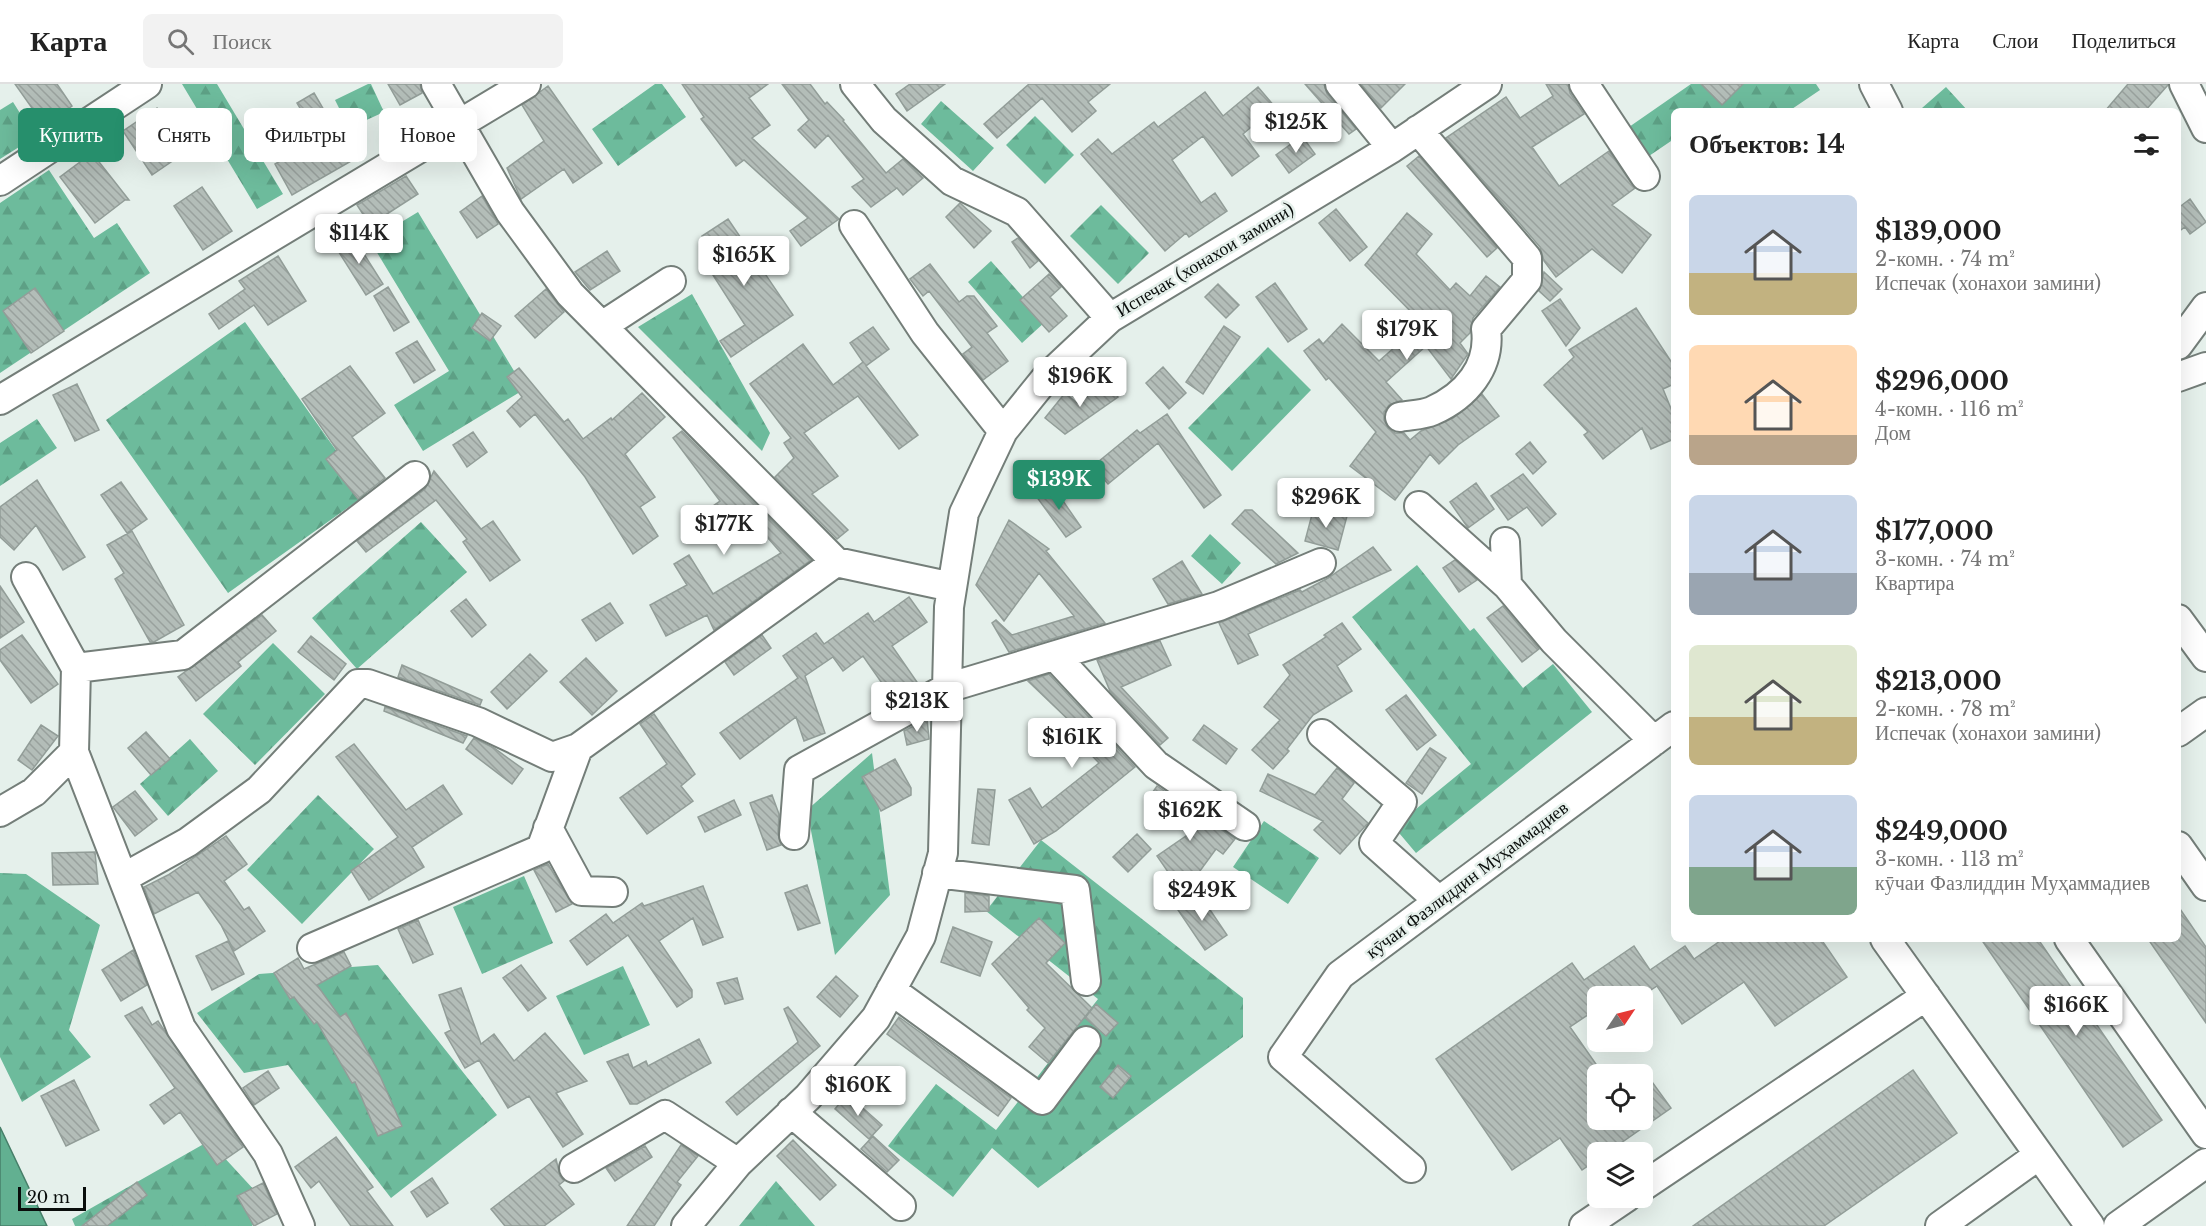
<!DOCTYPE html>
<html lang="ru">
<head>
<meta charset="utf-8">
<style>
	:root { --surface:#fff; --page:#f2f2f2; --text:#222; --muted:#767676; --line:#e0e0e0; --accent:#268f6c }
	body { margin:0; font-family:"Libre Baskerville",serif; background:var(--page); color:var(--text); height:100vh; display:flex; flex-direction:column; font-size:22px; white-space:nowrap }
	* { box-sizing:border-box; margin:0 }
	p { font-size:20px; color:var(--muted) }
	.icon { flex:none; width:33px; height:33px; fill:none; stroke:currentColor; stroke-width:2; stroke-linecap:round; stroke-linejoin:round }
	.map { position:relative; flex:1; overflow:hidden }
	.panel { position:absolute; left:1671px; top:24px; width:510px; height:834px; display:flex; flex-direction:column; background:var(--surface); border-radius:9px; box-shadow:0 6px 24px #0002 }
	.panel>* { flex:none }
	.hud { position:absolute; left:18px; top:24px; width:570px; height:54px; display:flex; gap:12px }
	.needle { width:39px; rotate:55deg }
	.controls { position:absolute; left:1587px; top:902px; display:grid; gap:12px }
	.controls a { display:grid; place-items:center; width:66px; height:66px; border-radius:9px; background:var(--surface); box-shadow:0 6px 24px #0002; font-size:30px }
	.scale { position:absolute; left:18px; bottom:15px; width:68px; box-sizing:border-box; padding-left:6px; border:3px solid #090d0b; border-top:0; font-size:16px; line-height:21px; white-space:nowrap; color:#090d0b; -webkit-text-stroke:4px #e5f0eb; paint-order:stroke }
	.price { position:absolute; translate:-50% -51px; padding:0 14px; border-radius:6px; background:#fff; color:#222; font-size:20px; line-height:39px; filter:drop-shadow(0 2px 3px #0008) }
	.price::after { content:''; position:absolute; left:50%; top:36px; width:18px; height:14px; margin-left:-9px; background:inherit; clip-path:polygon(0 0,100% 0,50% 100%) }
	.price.selected { background:var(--accent); color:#fff }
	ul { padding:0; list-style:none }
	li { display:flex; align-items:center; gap:18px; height:150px; padding:0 18px }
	li span { display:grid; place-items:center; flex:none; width:168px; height:120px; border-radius:9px; color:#555 }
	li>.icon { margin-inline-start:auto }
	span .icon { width:72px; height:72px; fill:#fffc; stroke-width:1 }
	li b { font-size:26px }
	h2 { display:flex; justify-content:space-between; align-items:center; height:72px; padding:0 18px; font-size:26px }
	.chip { padding:0 21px; border-radius:9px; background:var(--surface); box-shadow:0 6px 24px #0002; font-size:21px; line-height:54px }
	.chip.selected { background:var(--accent); color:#fff }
	header { display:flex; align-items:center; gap:36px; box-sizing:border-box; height:84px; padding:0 30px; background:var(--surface); border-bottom:2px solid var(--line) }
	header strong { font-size:28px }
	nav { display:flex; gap:33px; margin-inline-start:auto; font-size:21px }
	.search { width:420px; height:54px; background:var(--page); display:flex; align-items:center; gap:15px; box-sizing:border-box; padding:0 21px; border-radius:9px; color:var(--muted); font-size:22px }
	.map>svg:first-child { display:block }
</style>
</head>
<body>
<header>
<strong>Карта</strong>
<div class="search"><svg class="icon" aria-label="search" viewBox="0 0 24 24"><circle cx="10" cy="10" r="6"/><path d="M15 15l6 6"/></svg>Поиск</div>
<nav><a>Карта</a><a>Слои</a><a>Поделиться</a></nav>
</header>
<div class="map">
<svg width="2206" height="1142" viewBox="0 0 2206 1142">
	<defs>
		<pattern id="forest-firs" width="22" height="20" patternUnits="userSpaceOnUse" patternTransform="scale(1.5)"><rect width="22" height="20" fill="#6dbb9c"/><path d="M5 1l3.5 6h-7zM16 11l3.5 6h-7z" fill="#5da085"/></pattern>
		<pattern id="building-back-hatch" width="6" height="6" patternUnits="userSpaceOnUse" patternTransform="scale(1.5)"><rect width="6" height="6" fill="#b3bdb8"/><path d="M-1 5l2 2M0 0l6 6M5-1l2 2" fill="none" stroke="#99a19d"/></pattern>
	</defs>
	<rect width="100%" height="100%" fill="#e5f0eb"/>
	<!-- forest -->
	<path fill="url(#forest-firs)" d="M182,0H217L283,110L257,125Z
		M368,0H371L384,28L349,44L335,16Z
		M655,0H662L686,33L618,82L592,45Z
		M1691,0H1816L1820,6L1789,27H1674V55L1649,72L1629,43Z
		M1946,3L1968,27H1925L1922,24Z
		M941,17L994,64L973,87L921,40Z
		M13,18L35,53L0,75V26Z
		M1035,32L1074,71L1045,100L1006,61Z
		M49,86L94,154L117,139L150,189L0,289V119Z
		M1101,121L1149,169L1118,200L1070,152Z
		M418,128L525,305L423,367L394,321L449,287L370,157Z
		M991,177L1045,238L1022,259L968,198Z
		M692,210L770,349L762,367L638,243Z
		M245,238L367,410L228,509L106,336Z
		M1268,263L1311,306L1232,387L1188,344Z
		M37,335L57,364L0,402V359Z
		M421,438L467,488L357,585L312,534Z
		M1210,450L1241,479L1222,500L1191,472Z
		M1417,481L1470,547L1474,544L1523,604L1553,580L1592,628L1416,769L1394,743L1471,680L1352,533Z
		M273,559L325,610L255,681L203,630Z
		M190,655L218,687L168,732L140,700Z
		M872,669L890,811L835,871L807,726Z
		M318,711L374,765L302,840L247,786Z
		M1264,737L1319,774L1288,820L1233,783Z
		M1041,756L1243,914V953L1038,1104L992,1064L953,1113L888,1062L936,1000L996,1046L1098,915L986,827Z
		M0,789L26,790L100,841L69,946L91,973L22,1018L0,973Z
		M524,792L553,859L482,890L453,823Z
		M378,881L497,1031L391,1114L288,981L244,989L197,929L259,890Z
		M623,882L650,941L584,971L556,912Z
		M209,1057L268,1121L252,1142H75L72,1135Z
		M776,1097L815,1142H739Z"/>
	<!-- water -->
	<path fill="#62b091" stroke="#477f69" stroke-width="1.5" d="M0,1043L47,1142H0Z"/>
	<!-- building -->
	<path fill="url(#building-back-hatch)" stroke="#929d98" stroke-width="1.5" d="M15,0H57L72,22L44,41Z
		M388,0H420L422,9L400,21Z
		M682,0H768L749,14L770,41L752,54L839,135L801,162L790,147L808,134L744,76L736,82L701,35L704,33Z
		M782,0H810L825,20L827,18L844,36L843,37L886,89L903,75L923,94L903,111L897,104L871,123L852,103L864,95L828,51L815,64L798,46L809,36Z
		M910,0H945L907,27L896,10Z
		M1029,0H1110L1088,18L1096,27L1072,48L1042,14L997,54L984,40Z
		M1305,0H1324L1327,10L1356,45L1349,50Z
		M1361,0H1405L1381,24Z
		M1546,0H1568L1570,9L1584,30L1532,63L1559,102L1609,67L1635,104L1612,121L1651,151L1622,189L1592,165L1556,193L1544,177L1540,163L1446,54L1506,13L1520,34L1553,12Z
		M1701,0H1743L1722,21Z
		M2128,0H2168V1L2145,27H2105Z
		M548,2L602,79L573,99L564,85L521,115L507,84L544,57L522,21Z
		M1258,3L1275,23L1243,50L1259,72L1232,92L1203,52L1172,76L1201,119L1215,109L1227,127L1189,153L1186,149L1165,167L1081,70L1098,55L1112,70L1154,38L1158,43L1205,8L1223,32Z
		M314,9L353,76L292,111L275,80L318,55L297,19Z
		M157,24L187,67L152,91L123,47Z
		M1302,52L1315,70L1289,89L1276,71Z
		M92,69L129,116H125L95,139L60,93Z
		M1419,72L1497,164L1487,173L1407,82Z
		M406,92L418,110L370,141L357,121Z
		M202,103L232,147L203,166L174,122Z
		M482,112L498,140L477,154L460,128Z
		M2190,115L2206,138L2190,150L2185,143L2178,148V124Z
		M960,119L991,147L974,164L946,133Z
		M1336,125L1367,163L1350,177L1319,139Z
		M1407,129L1432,150L1416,170L1450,206L1456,199L1470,212L1486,192L1500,203L1473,234L1470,249L1460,259L1468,270L1451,295L1426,262L1386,298L1402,316L1389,321L1384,328V336L1388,344L1395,349H1404L1410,356L1421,347L1453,334L1482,310L1499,332L1458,361L1439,380L1430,370L1395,416L1350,382L1376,348L1329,294L1326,296L1304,267L1319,255L1323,260L1342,240L1379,277L1422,239L1365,181Z
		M728,135L793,231L731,273L720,257L745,241L711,188L716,185L701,161L705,158L702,152Z
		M352,151L383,200L366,211L335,162Z
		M1018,154L1038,177L1030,184L1012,158Z
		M607,167L620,187L590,206L575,188Z
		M278,172L306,217L268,241L254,221L219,245L209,230L245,205L239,197Z
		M930,180L959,218L967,212H974L997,242L987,249L1008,277L983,296L963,270L972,263L929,207L923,212L910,195Z
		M1544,188L1562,205L1550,217L1539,207Z
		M1049,190L1061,203L1050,213L1067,232L1049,248L1020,216Z
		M1275,199L1307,245L1288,258L1256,213Z
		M1218,200L1239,221L1226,234L1205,213Z
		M388,203L409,238L394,247L374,212Z
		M35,204L64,247L31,269L3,227Z
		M546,205L564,228L535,254L515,232Z
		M1560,215L1580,244L1566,262L1542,227Z
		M1636,224L1674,282V300L1663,305L1674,332V355L1651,365L1642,344L1603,375L1584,351L1588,348L1544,301L1574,273L1569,266Z
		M482,229L501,242L490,257L472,244Z
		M1224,242L1240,253L1203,310L1186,298Z
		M873,243L889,265L866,282L918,351L899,365L858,312L804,349L838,392L812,410L848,446L837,455L775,393L794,374L784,359L791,354L750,300L803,260L833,301L863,278L850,259Z
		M417,257L435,286L414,299L396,269Z
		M350,282L385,329L352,353L385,394L358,415L326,375L337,366L302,315Z
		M1163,283L1186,309L1169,325L1146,299Z
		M519,284L564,338L568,335L583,355L611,334L612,336L642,309L665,333L625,370L655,413L640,423L658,452L633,470L585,393L535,330L520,343L507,327L522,313L507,293Z
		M1108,298L1118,313L1065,350L1045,334L1065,309L1077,319Z
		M77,300L99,346L75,357L53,311Z
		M1167,330L1221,411L1204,424L1158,359L1108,400L1093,382L1137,346L1140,349Z
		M682,347L811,476L714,546L707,531L666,552L650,521L687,501L674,480L689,471L713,510L781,469L742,424L700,454L690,438L720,417L673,354Z
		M473,348L487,368L467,383L453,361Z
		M1530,358L1546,378L1533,390L1516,370Z
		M434,387L481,445L493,437L520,476L490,497L463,458L467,455L436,416L366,468L357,457L425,405Z
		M1523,390L1556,430L1542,442L1527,423L1508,436L1491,412Z
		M37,396L85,473L63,486L36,441L14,466L0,453V423Z
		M121,398L147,435L127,449L101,411Z
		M1476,399L1494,425L1468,444L1450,418Z
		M1052,401L1081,443L1066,453L1036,412Z
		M1314,423L1347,432L1338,466L1305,457Z
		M1245,426H1252L1298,469L1276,480L1232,440Z
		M1009,436L1049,465L1046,467L1105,539L1009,568L992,539L996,536L1012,551L1074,532L1039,489L1004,537L976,501Z
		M132,447L184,541L154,558H150L115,495L124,489L107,461Z
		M1373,463L1391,486L1248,550L1258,571L1238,580L1219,539L1300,506L1302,508L1328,494Z
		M1455,476L1477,496L1459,508L1443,484Z
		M1182,477L1202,510L1168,520L1153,495Z
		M0,502L24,538L0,554Z
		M909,513L927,538L892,562L919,601L893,615L863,572L843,587L833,573L805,592L825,649L804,657L796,633L740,675L720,649L798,594L783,572L816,549L824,560L868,529L874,538Z
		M466,515L486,541L472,553L451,527Z
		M610,519L623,539L596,557L582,536Z
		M1503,522L1539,565L1522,578L1487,534Z
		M262,531L276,547L238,578L241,582L196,617L178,593Z
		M1342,539L1361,565L1337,582L1352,607L1313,631L1287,665L1289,667L1273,685L1252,666L1280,636L1264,623L1290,591L1283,581L1326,553L1324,551Z
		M22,551L58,600L31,619L0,576V566Z
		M762,551L771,564L734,591L725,578Z
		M311,552L346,580L334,596L298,568Z
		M1160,557L1171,581L1121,603L1168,654L1160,661L1110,607L1097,576Z
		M530,570L547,587L507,625L491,608Z
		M586,574L617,607L592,631L560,598Z
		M402,581L482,616L480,621L398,593Z
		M1049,590L1135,683L1056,747L1034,760L1009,716L1030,704L1042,724L1099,679L1071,650L1077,644L1028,597Z
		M1406,611L1436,651L1417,666L1386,626Z
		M385,623L467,652L463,659L384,627Z
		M654,630L695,690L681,702L693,717L647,750L620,714L667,680L640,640Z
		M927,635L929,655L907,661L904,647Z
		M41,641L58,652L32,686L18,676Z
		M1204,641L1237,665L1226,680L1193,656Z
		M146,648L170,675L151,691L128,664Z
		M474,654L494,664L523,685L512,700L466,665Z
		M354,660L406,726L443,701L462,730L412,763L424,783L369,816L351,787L398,753L336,673Z
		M1430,664L1446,674L1422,710L1406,699Z
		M895,675L911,704V711L881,727L862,693Z
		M1337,684L1354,699L1342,715L1368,739L1340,770L1314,746L1323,737L1260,707L1268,690L1315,711Z
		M1157,702L1235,755L1223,770L1216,765L1197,791L1179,804L1157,772L1196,745L1150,712Z
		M978,705L995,706L989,761L972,759Z
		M135,707L157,735L135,752L113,723Z
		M772,711L779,730L778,750L781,761L767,766L750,719Z
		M734,716L741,731L705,748L698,733Z
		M1137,750L1151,765L1128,788L1113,773Z
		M226,752L247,780L224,797L244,826L249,823L265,847L234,867L221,841L198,808L154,830L144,803L168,791Z
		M95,768L98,800L53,801L52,769Z
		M548,780L572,820L556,828L534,786Z
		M807,801L820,839L798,846L785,809Z
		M703,802L723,853L703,861L693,834L659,857L692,906V913L677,923L628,851L587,881L570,857L606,830L613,839L642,819L644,822Z
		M965,809L989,812V827L965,828Z
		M1200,811L1227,851L1205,866L1178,826Z
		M2178,822L2206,863V939L2148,855H2178Z
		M1039,834L1065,859L1046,879L1092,924L1048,979L1029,963L1045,944L1027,926L1029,924L992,880Z
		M418,836L433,870L413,879L398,845Z
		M953,843L992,858L980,892L941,878Z
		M1723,855H1821L1847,893L1775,942L1744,898L1682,940L1657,902L1642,912H1598V924L1570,943L1598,983V1035H1642V984L1671,1024L1608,1068H1598V1075L1582,1086L1560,1054L1512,1086L1436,975L1572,879L1584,896L1634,862L1650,886L1685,862L1694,875Z
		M1981,855H2038L2162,1036L2123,1063Z
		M228,857L244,890L212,906L196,872Z
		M133,866L147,901L121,917L102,886Z
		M344,868L351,882L317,901L340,933L346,929L377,985L402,1042L378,1052L355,998L352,999L317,938L314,940L294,913L290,915L274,889L298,874L304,885Z
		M521,881L546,914L528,927L503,894Z
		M836,892L858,912L840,933L817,913Z
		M737,894L743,915L725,920L717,899Z
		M461,904L481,960L494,950L514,977L545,949L587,997L556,1009L583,1050L563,1063L529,1012L508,1024L479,976L465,984L445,949L451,946L439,911Z
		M1096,920L1118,939L1106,952L1085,934Z
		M142,923L152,941L158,937L243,1063L217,1081L180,1028L164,1040L150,1021L175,1004L125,932Z
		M788,923L820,962L737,1031L726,1018L798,958L784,925Z
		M899,933L1011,1014L998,1032L887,950Z
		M699,955L711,979L637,1020H630L607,978L628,970L633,984L646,977L648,982Z
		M1118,981L1131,992L1113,1014L1100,1003Z
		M1913,986L1957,1049L1824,1142H1693Z
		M268,987L279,1004L254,1021L243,1004Z
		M74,996L99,1046L66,1062L41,1012Z
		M847,1010L882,1041L869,1055L835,1025Z
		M873,1052L899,1076L887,1088L861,1065Z
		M336,1053L373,1103L367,1107L393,1142H351L319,1097L311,1104L295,1083Z
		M793,1056L836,1101L820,1116L777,1072Z
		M681,1061L698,1072L677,1098L681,1101L654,1142H627Z
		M645,1062L652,1073L615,1097L606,1084Z
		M556,1075L560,1092L564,1097L559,1101L574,1120L544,1142H505L491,1125Z
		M432,1094L448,1119L427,1133L411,1108Z
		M137,1098L147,1111L107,1142H82Z
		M263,1099L277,1130L254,1142L237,1112Z"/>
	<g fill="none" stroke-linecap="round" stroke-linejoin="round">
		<defs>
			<path id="minor" d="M436,0L510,128L570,210L836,478L952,503
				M855,0L884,36L952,97L1017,128L1110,234
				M1340,0L1392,64
				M1584,0L1645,92
				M1874,0L1888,27
				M2184,0L2206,44
				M0,97L147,0
				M854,141L925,249L1003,347
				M602,242L671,197
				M2178,261L2206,223
				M2178,293L2206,283
				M0,316L526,0
				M1400,333C1410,331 1423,331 1432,327C1466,312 1491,283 1486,245L1527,196V174L1418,46
				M1419,422L1507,501
				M1505,458L1507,501L1554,557L1654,657
				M26,493L76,584
				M2178,535L2206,573
				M1055,572L1156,681L1245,742
				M2178,648L2206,628
				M1322,650L1402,718L1374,759L1439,817
				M0,728L34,708L74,668
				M548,744L582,807L613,808
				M794,751L799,686L947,604L1219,522L1321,479
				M2178,762L2206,802
				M937,789L1075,806L1086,897
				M123,794L188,758L259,706L358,600H368L478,638L552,673L578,664L836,478
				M1885,855L2090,1142
				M2069,855L2206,1050
				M312,864L541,765L578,664
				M891,906L1042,1016L1086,957
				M791,1028L901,1122
				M574,1084L665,1031L738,1079
				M1411,1084L1283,973L1340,891L1674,642
				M1642,1103L1926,912
				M300,1142L268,1070L181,944L74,668L76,584L183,571L415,392
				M686,1142L738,1079L808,1013L876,934L921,852L943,769L949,523L964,429L1003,347L1045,295L1110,234L1392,64L1487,0
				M1584,1142L1627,1113
				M1940,1142L2039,1071
				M2118,1142L2206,1079"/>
		</defs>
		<!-- minor casing -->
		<use href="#minor" stroke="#747e79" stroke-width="32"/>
		<!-- minor -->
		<use href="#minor" stroke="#fff" stroke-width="28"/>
	</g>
	<g text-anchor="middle" stroke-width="5" stroke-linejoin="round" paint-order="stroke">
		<!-- street labels -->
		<g font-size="18" fill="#090d0b" stroke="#e5f0eb">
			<text transform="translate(1205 176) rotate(-31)" y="6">Испечак (хонахои замини)</text>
			<text transform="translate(1467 796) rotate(-37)" y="6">кӯчаи Фазлиддин Муҳаммадиев</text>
		</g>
	</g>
</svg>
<div class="controls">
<a><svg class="needle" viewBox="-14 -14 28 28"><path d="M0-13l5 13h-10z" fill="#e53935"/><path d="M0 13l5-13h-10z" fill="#767676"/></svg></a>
<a><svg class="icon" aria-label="locate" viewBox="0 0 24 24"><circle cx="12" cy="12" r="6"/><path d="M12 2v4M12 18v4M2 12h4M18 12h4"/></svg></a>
<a><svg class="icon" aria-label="layers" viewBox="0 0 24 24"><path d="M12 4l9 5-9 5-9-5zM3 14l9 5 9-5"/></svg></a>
</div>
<div class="scale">20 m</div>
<b class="price" style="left:1296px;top:70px">$125K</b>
<b class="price" style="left:359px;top:181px">$114K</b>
<b class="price" style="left:744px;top:203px">$165K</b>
<b class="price" style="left:1407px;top:277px">$179K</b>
<b class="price" style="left:1080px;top:324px">$196K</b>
<b class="price selected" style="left:1059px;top:427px">$139K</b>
<b class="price" style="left:1326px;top:445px">$296K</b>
<b class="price" style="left:724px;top:472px">$177K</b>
<b class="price" style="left:917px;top:649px">$213K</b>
<b class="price" style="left:1072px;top:685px">$161K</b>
<b class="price" style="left:1190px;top:758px">$162K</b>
<b class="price" style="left:1202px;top:838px">$249K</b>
<b class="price" style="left:2076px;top:953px">$166K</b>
<b class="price" style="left:858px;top:1033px">$160K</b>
<div class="hud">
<a class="chip selected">Купить</a>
<a class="chip">Снять</a>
<a class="chip">Фильтры</a>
<a class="chip">Новое</a>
</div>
<section class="panel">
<h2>Объектов: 14<svg class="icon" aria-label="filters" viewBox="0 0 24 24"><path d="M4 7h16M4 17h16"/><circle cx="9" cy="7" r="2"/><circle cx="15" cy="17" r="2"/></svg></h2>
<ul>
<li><span style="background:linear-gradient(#c9d6e8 65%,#c2b280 0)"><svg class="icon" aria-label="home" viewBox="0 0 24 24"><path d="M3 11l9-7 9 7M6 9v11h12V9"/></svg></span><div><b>$139,000</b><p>2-комн. · 74 m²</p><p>Испечак (хонахои замини)</p></div></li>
<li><span style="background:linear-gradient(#ffd9b3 75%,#b9a48a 0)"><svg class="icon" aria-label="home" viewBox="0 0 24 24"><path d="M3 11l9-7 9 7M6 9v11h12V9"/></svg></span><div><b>$296,000</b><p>4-комн. · 116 m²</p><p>Дом</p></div></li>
<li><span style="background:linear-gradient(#c9d6e8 65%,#9aa5b1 0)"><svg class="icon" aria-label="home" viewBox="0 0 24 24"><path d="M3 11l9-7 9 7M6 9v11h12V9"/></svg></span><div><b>$177,000</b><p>3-комн. · 74 m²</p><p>Квартира</p></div></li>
<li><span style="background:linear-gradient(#dfe7d0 60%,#c2b280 0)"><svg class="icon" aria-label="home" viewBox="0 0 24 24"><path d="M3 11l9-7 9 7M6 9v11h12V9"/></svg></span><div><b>$213,000</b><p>2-комн. · 78 m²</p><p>Испечак (хонахои замини)</p></div></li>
<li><span style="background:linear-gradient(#c9d6e8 60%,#7fa58c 0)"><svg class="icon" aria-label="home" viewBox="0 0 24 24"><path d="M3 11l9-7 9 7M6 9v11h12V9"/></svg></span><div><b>$249,000</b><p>3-комн. · 113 m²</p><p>кӯчаи Фазлиддин Муҳаммадиев</p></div></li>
</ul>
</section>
</div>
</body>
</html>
